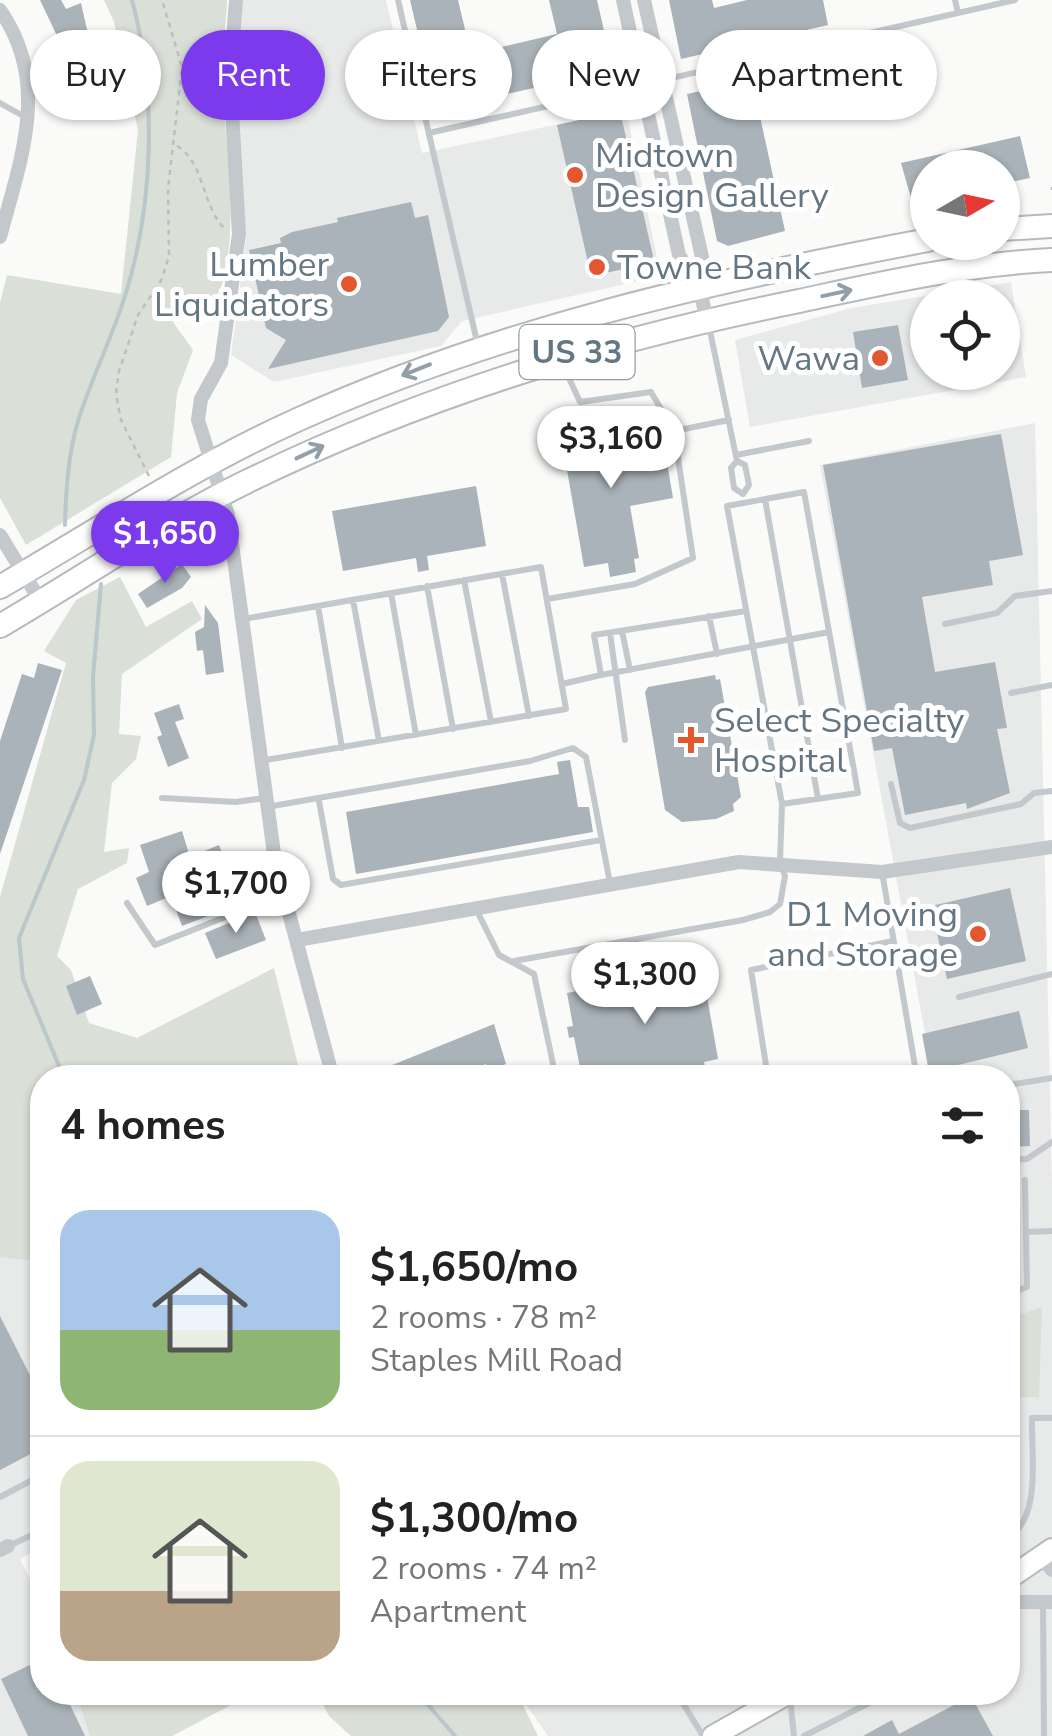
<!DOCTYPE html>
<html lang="en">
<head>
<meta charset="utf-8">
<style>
	:root { --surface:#fff; --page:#f6f6f6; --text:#222; --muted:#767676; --line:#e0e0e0; --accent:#7c3aed }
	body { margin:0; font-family:"Nunito Sans",sans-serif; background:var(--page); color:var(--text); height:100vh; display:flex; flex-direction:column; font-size:38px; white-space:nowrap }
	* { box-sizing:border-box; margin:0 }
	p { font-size:32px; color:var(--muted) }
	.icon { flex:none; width:55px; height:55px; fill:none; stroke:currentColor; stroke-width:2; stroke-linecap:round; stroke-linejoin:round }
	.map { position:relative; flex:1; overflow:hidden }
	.details { position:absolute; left:30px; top:1065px; width:990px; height:640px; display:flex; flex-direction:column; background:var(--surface); border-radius:40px; box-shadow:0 2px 8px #0004 }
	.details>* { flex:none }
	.top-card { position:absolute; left:30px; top:30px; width:992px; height:90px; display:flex; gap:20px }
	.needle { width:65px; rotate:81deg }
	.fabs { position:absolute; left:910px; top:150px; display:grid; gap:20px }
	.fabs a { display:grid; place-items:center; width:110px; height:110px; border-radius:50%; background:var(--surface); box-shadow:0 2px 8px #0004; font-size:50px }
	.price { position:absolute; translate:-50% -85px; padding:0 22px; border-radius:35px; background:#fff; color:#222; font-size:32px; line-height:65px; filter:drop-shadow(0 2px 5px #0008) }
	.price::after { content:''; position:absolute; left:50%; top:60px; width:30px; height:22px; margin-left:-15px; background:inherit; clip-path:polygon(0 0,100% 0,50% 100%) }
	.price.current { background:var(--accent); color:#fff }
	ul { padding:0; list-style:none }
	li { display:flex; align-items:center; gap:30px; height:250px; padding:0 30px }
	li+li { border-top:2px solid var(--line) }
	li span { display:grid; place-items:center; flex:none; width:280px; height:200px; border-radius:30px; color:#555 }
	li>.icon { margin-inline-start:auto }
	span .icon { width:120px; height:120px; fill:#fffc; stroke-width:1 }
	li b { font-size:42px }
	h2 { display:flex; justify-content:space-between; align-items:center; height:120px; padding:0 30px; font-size:42px }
	.tag { padding:0 35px; border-radius:45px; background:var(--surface); box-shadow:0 2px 8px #0004; font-size:35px; line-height:90px }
	.tag.current { background:var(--accent); color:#fff }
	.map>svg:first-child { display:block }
</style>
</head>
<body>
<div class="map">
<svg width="1052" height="1736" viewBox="0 0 1052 1736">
	<rect width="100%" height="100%" fill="#fafaf8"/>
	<!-- built -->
	<path fill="#e8e9e9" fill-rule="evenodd" d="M240,0H386L422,153L626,110L661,276L462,321L441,346L274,382L231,355L246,240L235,71Z
		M1011,282L1026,377L750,427L735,340L851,308ZM928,298H1002V372H928Z
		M1035,423L1052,1183V1736H548L518,1693L1008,1692V1078L933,1077L820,465Z
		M42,1217V1547L20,1559L42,1604V1692L86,1693L107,1736H0V1218Z"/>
	<!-- green -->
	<path fill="#dadfd7" d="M104,0H227C226,26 222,52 222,78C224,150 247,253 208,316L163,308L193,350L177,393L171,457L26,545L0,498V303L7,275L121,294L138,130L114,22Z
		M120,577L146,627L192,601L202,619L122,674L119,734L141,736L136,759L112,783L104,852L129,848L127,863L78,889L57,956L71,970L89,1023L137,1038L274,968L301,1077L42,1078V1262L0,1257V897L66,663L44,651L76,600Z
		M1042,1307L1039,1397L1008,1398V1319Z
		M76,1693L77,1692L254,1693L172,1736H90Z
		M317,1693H517L538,1736H351L329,1716Z"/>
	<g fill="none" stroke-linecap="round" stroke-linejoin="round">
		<!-- stream -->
		<path stroke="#bbc7cb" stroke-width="4" d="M65,525C66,489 68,453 79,418C92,377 112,338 125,296C154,204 157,93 132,0
			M64,1078L23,979L19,938L84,780L94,735L93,676L101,584
			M417,1692L455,1736"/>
	</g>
	<!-- building -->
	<path fill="#aab3b9" d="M40,0H61L66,9L81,3L90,43L85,44L88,55L74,58L73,53L66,55Z
		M410,0H458L471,54L557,34L549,0H597L613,70L436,110Z
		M669,0H712L714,8L747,0H823L828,25L681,59Z
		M752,80L785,231L728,246L717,241L687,94Z
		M620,111L653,256L648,264L591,276L557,125Z
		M1020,136L1030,178L1002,184V168H928V202L913,205L901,163Z
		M411,202L415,218L428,215L449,317L438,331L268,369L286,340L266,328L249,250L281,243L280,238L292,232L338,222L337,218Z
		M898,325L908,380L862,388L853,332Z
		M624,419L629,451L664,445L673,498L630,506L639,558L634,559L636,572L610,577L608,563L584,567L560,430Z
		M1001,434L1023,555L989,561L993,585L922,597L935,672L995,662L1007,728L997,729L1010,793L967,809L966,803L905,815L892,748L874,751L823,465Z
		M476,486L486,546L427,556L429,570L418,572L416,558L343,571L332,511Z
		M182,564L191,577L182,588L147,608L138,594Z
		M205,605L218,623L224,672L206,675L203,650L197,651L195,632L204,627Z
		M38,663L62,670L0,854V741L22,674L34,678Z
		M715,675L716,680L720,679L741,797L733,804L734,811L716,819L682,822L665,810L645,692L648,687Z
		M179,704L184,719L175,722L189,758L168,767L157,737L162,735L154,713Z
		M570,760L578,807H589L593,832L356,874L346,812L559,774L557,762Z
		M182,831L190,857L219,845L229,870L248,862L257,897L182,926L171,896L147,906L136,878L149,872L140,845Z
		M1010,888L1026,961L947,979L931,906Z
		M255,912L266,940L216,959L205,933Z
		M702,968L718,1059L704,1062L707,1078H582L574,1037L569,1038L567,1027L573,1026L567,993L626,982L645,973Z
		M90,976L102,1004L77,1015L66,986Z
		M1019,1011L1028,1048L929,1072L922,1034Z
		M494,1024L506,1064L488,1071L486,1064L451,1078H360Z
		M1008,1110H1029L1030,1146L1008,1147Z
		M0,1316L42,1399V1448L0,1470Z
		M42,1659V1692H64L85,1736H28L1,1679Z
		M971,1696L993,1736H863L892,1720L899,1734Z"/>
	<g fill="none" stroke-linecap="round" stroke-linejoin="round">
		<defs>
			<path id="secondary" d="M1008,1579L1052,1549
				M713,1736L791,1692"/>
			<path id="primary" d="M1002,229L1052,226
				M0,587C98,530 193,467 297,420C499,329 710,281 928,240
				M0,626C82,578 162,523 248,481C425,395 606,340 799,301C883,283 966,264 1052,260"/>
		</defs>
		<!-- secondary casing -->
		<use href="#secondary" stroke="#b3babf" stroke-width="24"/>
		<!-- primary casing -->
		<use href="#primary" stroke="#b5babe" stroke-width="26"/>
		<!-- path -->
		<path stroke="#bbbfc2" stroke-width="2.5" stroke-dasharray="5 5" stroke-linecap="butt" d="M177,146C204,161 202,206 224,228
			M1052,190V187
			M149,476L121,420L116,394L119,371L138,315L162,279L169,256L168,189L182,67L162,0"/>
		<!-- lane -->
		<path stroke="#c3c8cc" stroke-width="6" d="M398,0L478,346
			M955,0L958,13
			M0,103L25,117
			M429,133L1015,0
			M709,326L737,461L745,465L749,485L743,494L734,488L731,468L737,461
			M563,365L580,402L651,392L674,431L729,420
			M736,455L809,441
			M765,499L818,799
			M502,574L529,716
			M464,580L491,722
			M427,586L453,729
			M391,593L416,735
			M547,599L635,584L693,558L674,431
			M353,600L379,741
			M318,606L342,748
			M746,611L594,635L601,675L829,632
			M709,616L717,654
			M243,619L541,567L566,709L260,761
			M945,624L997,613L1015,596L1052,591
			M622,631L630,670
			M610,633L625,740
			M562,684L601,675
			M1011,693L1052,685
			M891,784L900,823L910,828L1021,804L1034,793L1052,791
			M162,798L236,802L264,798
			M319,801L333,879L341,885L601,840
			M267,807L530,761L573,748L586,757L610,883
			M882,872L917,1078
			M127,903L155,945L283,894
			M476,909L499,955L534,974L556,1078
			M514,961L743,920L770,912L780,904L785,876L780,863L782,804L727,506L804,492L858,793L782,804
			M959,997L1052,974
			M768,1078L751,970L893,941
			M1008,1085L1052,1078
			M1008,1160L1027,1159L1052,1142
			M1025,1180L1026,1232
			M1008,1294L1027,1287L1026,1232L1052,1231
			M0,1497L42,1475
			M1008,1537C1042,1519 1031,1453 1032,1418H1052
			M9,1546L42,1530
			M1043,1603L1044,1736
			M676,1692L703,1736
			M790,1698L794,1736
			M804,1736L879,1698L876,1692"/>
		<!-- street -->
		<path stroke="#c3c8cc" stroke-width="14" d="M236,0L230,77L239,234L221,363L201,399L198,420L228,515L275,861L333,1078
			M623,0L679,255L699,287
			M644,0L702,257L699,287L707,320
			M0,10C51,83 21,158 0,237
			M0,535L41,602
			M297,940L739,862L882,872L1052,847
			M0,1550L8,1546
			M1043,1558L1052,1570
			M1008,1602H1052"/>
		<!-- secondary -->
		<use href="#secondary" stroke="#fff" stroke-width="20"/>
		<!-- primary -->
		<use href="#primary" stroke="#fff" stroke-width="22"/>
	</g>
	<!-- one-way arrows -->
	<defs><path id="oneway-shaft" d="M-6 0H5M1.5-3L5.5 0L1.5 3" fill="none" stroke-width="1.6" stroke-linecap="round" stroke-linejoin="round" transform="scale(2.5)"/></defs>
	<g stroke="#939fa8">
		<use href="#oneway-shaft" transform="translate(837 293) rotate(-12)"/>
		<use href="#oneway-shaft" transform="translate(416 370) rotate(158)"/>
		<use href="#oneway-shaft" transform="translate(310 452) rotate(-25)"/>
	</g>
	<!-- markers -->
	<g fill="#e4572e" stroke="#fff" stroke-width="4">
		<circle cx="575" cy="175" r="10"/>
		<circle cx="597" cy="267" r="10"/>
		<circle cx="349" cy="284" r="10"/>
		<circle cx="880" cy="358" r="10"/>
		<path d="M686 725h10v10h10v10h-10v10h-10v-10h-10v-10h10z"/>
		<circle cx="978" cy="934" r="10"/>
	</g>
	<g text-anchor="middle" stroke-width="10" stroke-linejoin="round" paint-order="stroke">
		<!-- shield labels -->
		<rect fill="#fff" stroke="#939fa8" stroke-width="2.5" x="519.5" y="325" width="115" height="54" rx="8"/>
		<g font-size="32" font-weight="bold" fill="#657683">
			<text x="577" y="363">US 33</text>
		</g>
		<!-- poi labels -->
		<g font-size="35" fill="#657683" stroke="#fff" text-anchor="start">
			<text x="595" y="167">Midtown<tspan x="595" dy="40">Design Gallery</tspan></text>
			<text x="329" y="276" text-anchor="end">Lumber<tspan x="329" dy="40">Liquidators</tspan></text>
			<text x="617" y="279">Towne Bank</text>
			<text x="860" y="370" text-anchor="end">Wawa</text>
			<text x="714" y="732">Select Specialty<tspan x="714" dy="40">Hospital</tspan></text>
			<text x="958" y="926" text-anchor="end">D1 Moving<tspan x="958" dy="40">and Storage</tspan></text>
		</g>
	</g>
</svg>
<div class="fabs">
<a><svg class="needle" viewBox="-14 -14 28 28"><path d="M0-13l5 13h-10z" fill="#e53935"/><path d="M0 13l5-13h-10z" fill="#767676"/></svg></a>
<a><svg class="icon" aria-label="locate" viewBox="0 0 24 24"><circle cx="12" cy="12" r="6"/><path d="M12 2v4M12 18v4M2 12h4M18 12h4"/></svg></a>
</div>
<b class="price" style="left:611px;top:491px">$3,160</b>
<b class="price current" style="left:165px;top:586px">$1,650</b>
<b class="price" style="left:236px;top:936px">$1,700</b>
<b class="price" style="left:645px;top:1027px">$1,300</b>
<div class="top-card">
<a class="tag">Buy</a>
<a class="tag current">Rent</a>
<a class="tag">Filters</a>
<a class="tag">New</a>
<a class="tag">Apartment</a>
</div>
<section class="details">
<h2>4 homes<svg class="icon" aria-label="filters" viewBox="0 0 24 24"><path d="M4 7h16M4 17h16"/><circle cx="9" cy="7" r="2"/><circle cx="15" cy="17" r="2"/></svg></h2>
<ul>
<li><span style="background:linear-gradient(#a9c7e8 60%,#8fb573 0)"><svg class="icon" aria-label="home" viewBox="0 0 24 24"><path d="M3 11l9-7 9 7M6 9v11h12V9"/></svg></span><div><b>$1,650/mo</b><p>2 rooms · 78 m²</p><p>Staples Mill Road</p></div></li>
<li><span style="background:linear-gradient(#dfe7d0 65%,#b9a48a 0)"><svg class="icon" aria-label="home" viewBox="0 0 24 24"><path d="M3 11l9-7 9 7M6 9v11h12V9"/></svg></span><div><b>$1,300/mo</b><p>2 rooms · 74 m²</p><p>Apartment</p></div></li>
</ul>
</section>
</div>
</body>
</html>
